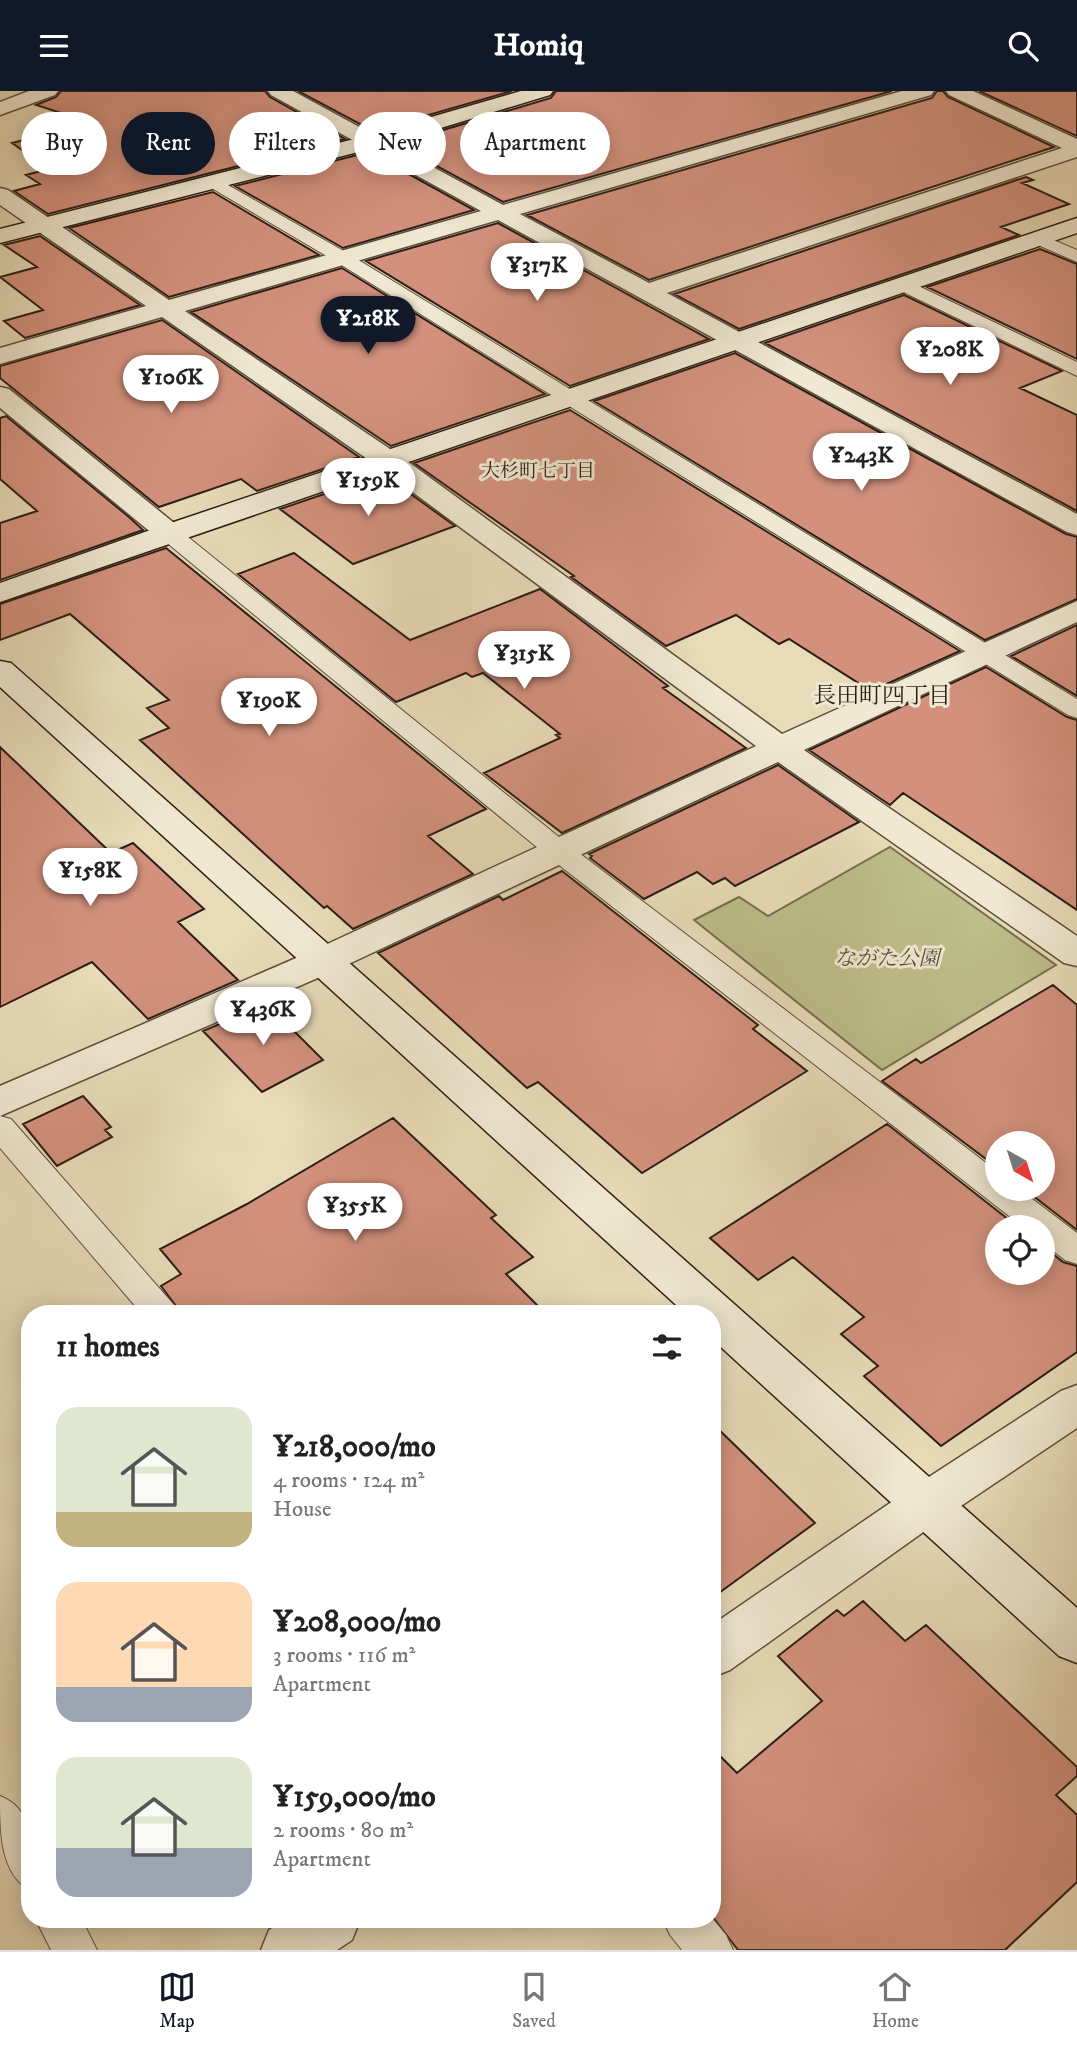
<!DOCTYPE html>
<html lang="en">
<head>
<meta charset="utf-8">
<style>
	:root { --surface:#fff; --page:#f2f2f2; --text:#222; --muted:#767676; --line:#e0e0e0; --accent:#111827 }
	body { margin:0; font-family:"IM FELL DW Pica","Noto Serif JP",serif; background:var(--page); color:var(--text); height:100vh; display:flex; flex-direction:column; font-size:26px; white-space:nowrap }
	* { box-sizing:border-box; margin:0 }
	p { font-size:23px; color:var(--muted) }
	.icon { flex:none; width:38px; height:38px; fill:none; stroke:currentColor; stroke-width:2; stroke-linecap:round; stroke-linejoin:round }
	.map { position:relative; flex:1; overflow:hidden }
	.side { position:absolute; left:21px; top:1214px; width:700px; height:623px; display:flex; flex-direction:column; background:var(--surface); border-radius:28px; box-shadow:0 4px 18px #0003 }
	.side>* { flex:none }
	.banner { position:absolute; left:21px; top:21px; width:700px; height:63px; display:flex; gap:14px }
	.needle { width:46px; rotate:141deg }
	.controls { position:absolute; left:985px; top:1040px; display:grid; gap:14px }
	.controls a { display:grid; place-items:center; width:70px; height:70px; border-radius:50%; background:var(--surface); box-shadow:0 4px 18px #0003; font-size:35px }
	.price { position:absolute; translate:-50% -60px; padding:0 16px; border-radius:24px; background:#fff; color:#222; font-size:23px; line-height:46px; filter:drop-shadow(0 2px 4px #0008) }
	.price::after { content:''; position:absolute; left:50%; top:42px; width:21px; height:16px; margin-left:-10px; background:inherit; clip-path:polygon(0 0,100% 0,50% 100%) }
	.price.selected { background:var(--accent); color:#fff }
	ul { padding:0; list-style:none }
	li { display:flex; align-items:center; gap:21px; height:175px; padding:0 35px }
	li span { display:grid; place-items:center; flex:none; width:196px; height:140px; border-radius:21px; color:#555 }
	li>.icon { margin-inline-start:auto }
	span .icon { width:84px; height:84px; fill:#fffc; stroke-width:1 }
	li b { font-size:30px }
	h2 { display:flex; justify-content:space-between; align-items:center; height:84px; padding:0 35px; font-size:30px }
	.chip { padding:0 24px; border-radius:32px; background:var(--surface); box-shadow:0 4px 18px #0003; font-size:24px; line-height:63px }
	.chip.selected { background:var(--accent); color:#fff }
	header { display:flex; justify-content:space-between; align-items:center; height:91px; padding:0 35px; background:var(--accent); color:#fff; font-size:32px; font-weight:700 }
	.dock { display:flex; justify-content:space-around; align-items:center; height:98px; border-top:2px solid var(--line); background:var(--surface); font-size:19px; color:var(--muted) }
	.dock a { display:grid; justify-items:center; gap:4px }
	.dock .selected { color:var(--accent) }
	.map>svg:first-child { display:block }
</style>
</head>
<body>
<header><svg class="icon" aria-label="menu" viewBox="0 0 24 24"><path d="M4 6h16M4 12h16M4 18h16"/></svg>Homiq<svg class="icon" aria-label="search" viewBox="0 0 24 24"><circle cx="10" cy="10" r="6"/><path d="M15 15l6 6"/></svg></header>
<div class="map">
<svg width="1077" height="1859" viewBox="0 0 1077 1859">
	<rect width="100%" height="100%" fill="#e8dbb8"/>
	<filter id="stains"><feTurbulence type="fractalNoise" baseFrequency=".00286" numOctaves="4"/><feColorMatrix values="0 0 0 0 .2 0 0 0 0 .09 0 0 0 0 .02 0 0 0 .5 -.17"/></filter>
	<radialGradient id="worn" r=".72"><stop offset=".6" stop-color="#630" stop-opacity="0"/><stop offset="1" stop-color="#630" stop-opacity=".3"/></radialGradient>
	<!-- green -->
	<path fill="#bdbe8a" stroke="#756e50" stroke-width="2" d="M890,756L1056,874L882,979L694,829L739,806L768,825Z"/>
	<!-- building -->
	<path fill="#d3917d" stroke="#2d1e16" stroke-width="2" d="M61,0H265L270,6L345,48L48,123L14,100L40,93L26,84L49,78L12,52L92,32L36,14L56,6Z
		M298,0H512L373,40Z
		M556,0H892L503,111L396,53L551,7Z
		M937,0H943L948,6L1054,56L649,189L527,124L932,7Z
		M979,0H1077V45Z
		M369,61L474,119L343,157L235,95Z
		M1026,86L1033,89L1022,92L1069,113L1001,136L1019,144L739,238L674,203Z
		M213,101L319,164L169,206L69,137Z
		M498,132L709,248L570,295L366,170Z
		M40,145L140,214L25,247L4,230L43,219L0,186L37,176L4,154Z
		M1040,158L1077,173V268L927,196Z
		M342,177L545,303L391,355L191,221Z
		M904,204L1062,280L1020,297L1077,324V420L765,252Z
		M162,229L359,366L257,400L241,388L159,416L0,287V275Z
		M735,262L1066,443L1077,446V508L985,549L594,310Z
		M570,319L960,560L871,600L789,548L779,553L736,524L666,555L571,486L574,485L414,372Z
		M6,325L129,426L143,439L0,489V432L37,420L0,388V327Z
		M383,383L455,435L353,473L280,418Z
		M166,457L486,718L428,745L473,783L353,838L327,815L324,817L140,649L169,637L147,617L169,609L70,523L0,549V513Z
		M294,462L410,549L540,498L668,595L663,597L746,657L562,742L484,682L560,647L556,644L560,643L483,582L472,586L466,582L396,611L238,483Z
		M1077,534V605L1011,565Z
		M986,576L1067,626L1077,629V819L903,702L890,714L809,659Z
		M0,656L111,762L133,752L204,818L178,831L238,889L148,928L92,871L0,916Z
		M778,674L859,731L735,795L725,787L713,793L697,781L644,808L590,767L592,765L589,763Z
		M562,780L758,934L753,938L807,980L642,1082L538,991L527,997L378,862L499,805L503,809Z
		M1053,894L1077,914V1139L1023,1097H1043V1052H998V1077L882,990L916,968L921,972Z
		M267,913L323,969L262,1001L203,940Z
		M83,1005L111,1036L105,1039L112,1046L57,1075L23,1033Z
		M393,1027L496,1124L491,1127L533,1166L506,1183L546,1223H182L161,1195L181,1183L160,1158L247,1113Z
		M887,1033L1018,1136H998V1181H1043V1155L1063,1171L1077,1175V1261L941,1355L864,1285L878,1275L841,1243L864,1226L793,1166L758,1189L710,1147Z
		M712,1332L815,1432L712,1507Z
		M863,1510L905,1550L926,1534L1077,1676V1685L1056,1704L1077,1724V1791L1005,1859H738L712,1825V1657L737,1682L822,1610L778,1565L837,1519L844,1525Z"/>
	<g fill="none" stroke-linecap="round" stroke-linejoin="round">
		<defs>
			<path id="lane" d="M214,86L347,162L1077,608V627L1068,624L335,170L208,95L205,91L208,87Z
				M1037,142L1077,159V171L1031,151L1028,147L1031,143Z
				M902,187L1077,271V285L895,197L893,193Z
				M169,435L177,437L570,755L998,1081V1097H1018L1077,1142V1173L1065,1169L1043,1152V1136H1023L550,767L161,447L158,442L161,437Z
				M0,1025L11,1028L174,1214L179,1223H142L0,1057Z
				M0,1705C39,1720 30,1764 30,1799C0,1783 0,1740 0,1705Z
				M712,1827L726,1844L733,1859H682L670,1844L663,1829Z
				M36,1829H82L97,1859H51Z"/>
			<path id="street" d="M29,0H58L55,4L0,24V11Z
				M268,0H293L503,114L902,0H934L931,4L520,123L649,192L1062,57L949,4L946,0H973L1077,48V66L667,202L1077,423V444L1067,441L498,129L185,220L396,362L782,643L1077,510V531L804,659L1077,845V875L1064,872L778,671L336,879L0,1025V995L310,861L756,655L376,374L162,226L0,273V257L146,215L0,114V97L8,99L169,209L481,120L271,4Z
				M0,296L9,298L179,436L183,442L179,448L169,451L159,448L0,317Z
				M1077,1294V1337L943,1427L730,1579L712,1586V1534L909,1399L1061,1300Z
				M284,1829H360L352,1849L337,1859H261L269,1839Z"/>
			<path id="secondary" d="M521,0H553L550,4L378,56L0,152V138L362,46Z
				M1077,127V142L0,511V492L159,436Z
				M0,570L11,572L1077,1517V1572L1059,1565L712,1248V1223H686L0,596Z"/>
		</defs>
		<!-- lane casing -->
		<use href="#lane" stroke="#5c4d3e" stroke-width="2"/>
		<!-- street casing -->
		<use href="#street" stroke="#5c4d3e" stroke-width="3"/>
		<!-- secondary casing -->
		<use href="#secondary" stroke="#2d1e16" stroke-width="3"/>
		<!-- lane -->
		<use href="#lane" fill="#f0e8d1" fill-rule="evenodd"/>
		<!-- street -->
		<use href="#street" fill="#f0e8d1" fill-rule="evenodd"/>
		<!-- secondary -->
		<use href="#secondary" fill="#f0e8d1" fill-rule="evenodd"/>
	</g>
	<g text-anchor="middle" stroke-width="6" stroke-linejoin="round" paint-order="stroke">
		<!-- far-neighbourhood labels -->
		<g font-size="19" fill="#2d1e16" stroke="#f0e8d1">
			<text x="538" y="386">大杉町七丁目</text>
		</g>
		<!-- park labels -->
		<g font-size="21" font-style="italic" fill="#584e39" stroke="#f0e8d1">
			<text x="887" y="874">ながた公園</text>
		</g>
		<!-- neighbourhood labels -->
		<g font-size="23" fill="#2d1e16" stroke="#f0e8d1">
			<text x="882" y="612">長田町四丁目</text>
		</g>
	</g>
	<rect width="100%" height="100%" filter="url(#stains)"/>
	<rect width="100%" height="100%" fill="url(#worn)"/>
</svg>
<div class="controls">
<a><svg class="needle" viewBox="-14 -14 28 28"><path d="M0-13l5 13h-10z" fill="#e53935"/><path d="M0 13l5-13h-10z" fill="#767676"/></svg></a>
<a><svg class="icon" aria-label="locate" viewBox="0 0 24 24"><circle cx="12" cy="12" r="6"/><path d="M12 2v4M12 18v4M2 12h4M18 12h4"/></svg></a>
</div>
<b class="price" style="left:537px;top:212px">¥317K</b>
<b class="price selected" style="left:368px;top:265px">¥218K</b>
<b class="price" style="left:950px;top:296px">¥208K</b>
<b class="price" style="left:171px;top:324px">¥106K</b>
<b class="price" style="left:861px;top:402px">¥243K</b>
<b class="price" style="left:368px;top:427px">¥159K</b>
<b class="price" style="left:524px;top:600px">¥315K</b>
<b class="price" style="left:269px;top:647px">¥190K</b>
<b class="price" style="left:90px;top:817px">¥158K</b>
<b class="price" style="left:263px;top:956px">¥436K</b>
<b class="price" style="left:355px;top:1152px">¥355K</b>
<div class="banner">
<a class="chip">Buy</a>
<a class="chip selected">Rent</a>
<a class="chip">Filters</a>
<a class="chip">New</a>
<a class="chip">Apartment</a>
</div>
<section class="side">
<h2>11 homes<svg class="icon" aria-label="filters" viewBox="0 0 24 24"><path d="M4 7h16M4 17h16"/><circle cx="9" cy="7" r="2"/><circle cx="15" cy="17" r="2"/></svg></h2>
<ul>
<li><span style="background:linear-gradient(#dfe7d0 75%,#c2b280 0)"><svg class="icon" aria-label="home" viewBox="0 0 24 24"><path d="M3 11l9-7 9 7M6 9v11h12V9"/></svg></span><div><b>¥218,000/mo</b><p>4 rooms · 124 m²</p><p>House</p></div></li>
<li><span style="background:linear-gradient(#ffd9b3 75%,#9aa5b1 0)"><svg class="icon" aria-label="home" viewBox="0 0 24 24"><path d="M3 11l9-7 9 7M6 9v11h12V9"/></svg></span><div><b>¥208,000/mo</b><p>3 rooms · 116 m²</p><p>Apartment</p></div></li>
<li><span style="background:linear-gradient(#dfe7d0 65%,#9aa5b1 0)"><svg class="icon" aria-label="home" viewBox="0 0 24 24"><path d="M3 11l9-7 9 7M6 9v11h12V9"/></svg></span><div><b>¥159,000/mo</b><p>2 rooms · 80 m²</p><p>Apartment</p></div></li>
</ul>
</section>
</div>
<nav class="dock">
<a class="selected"><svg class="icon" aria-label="map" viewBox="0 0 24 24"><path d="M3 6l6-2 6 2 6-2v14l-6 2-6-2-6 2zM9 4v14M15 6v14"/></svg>Map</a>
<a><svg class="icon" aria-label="saved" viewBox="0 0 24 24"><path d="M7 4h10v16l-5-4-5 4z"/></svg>Saved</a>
<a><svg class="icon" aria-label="home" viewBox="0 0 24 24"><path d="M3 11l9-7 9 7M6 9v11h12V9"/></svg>Home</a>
</nav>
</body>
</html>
